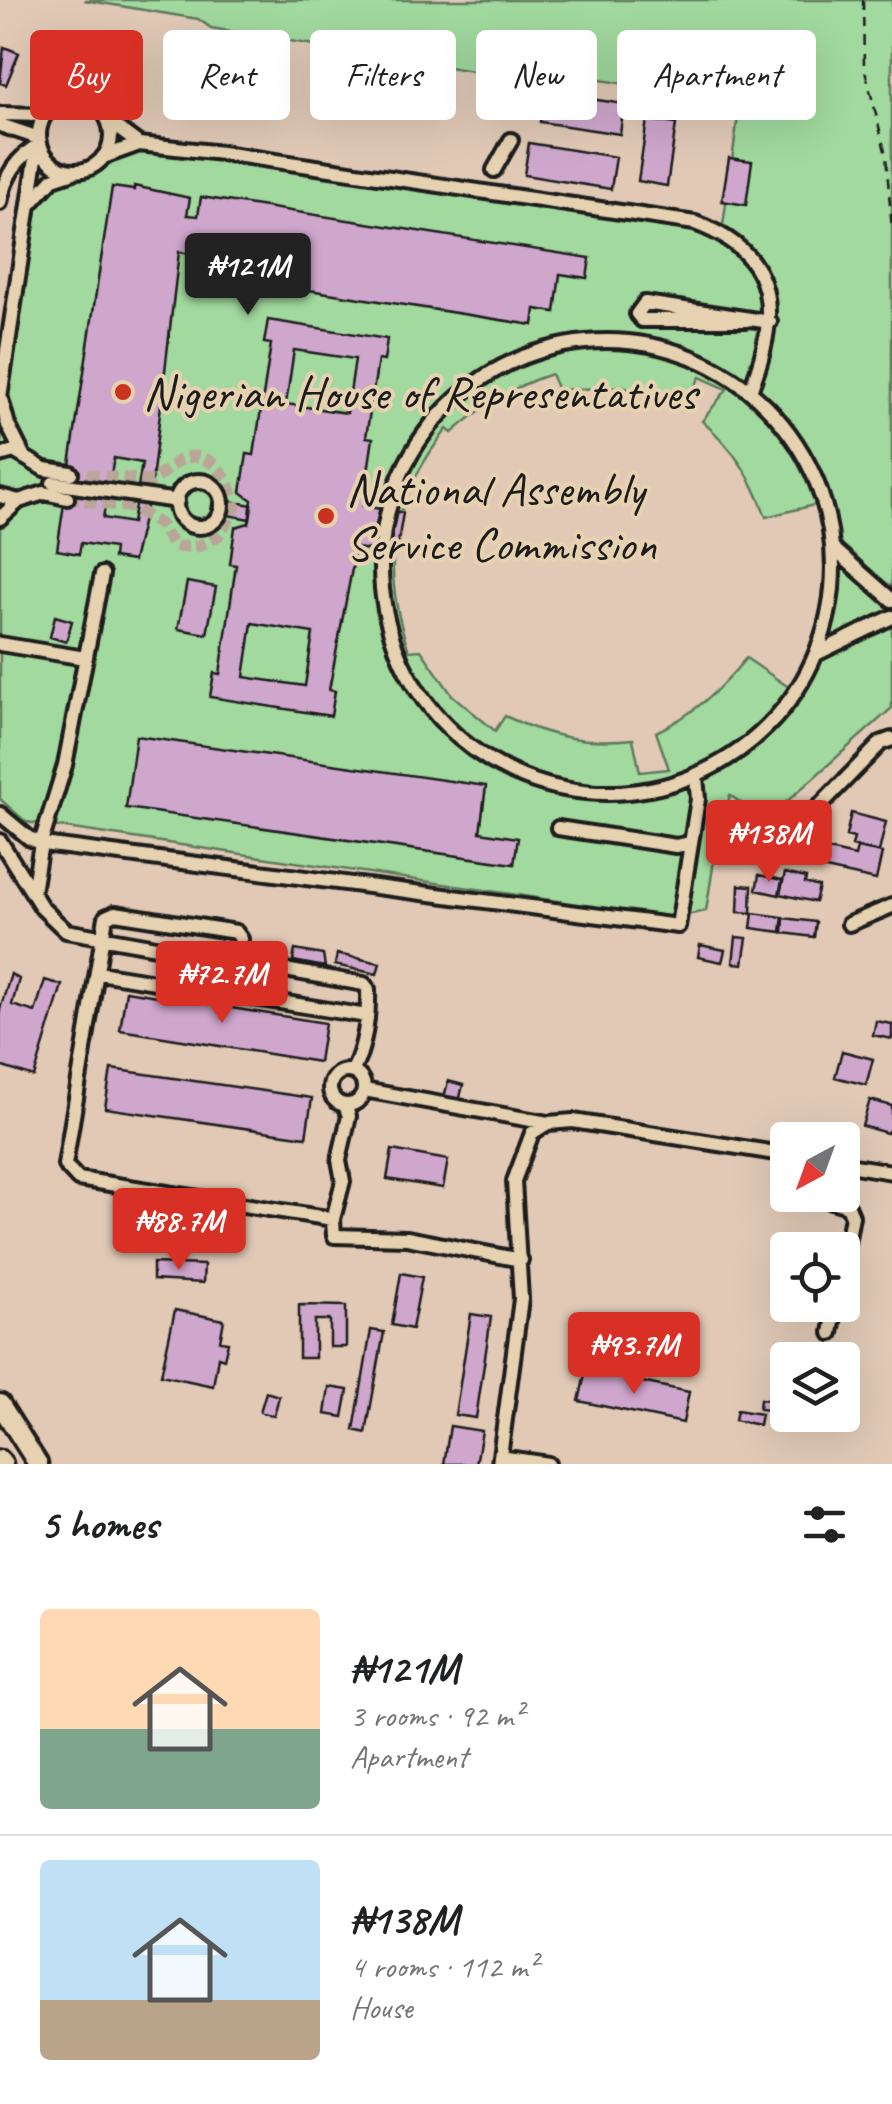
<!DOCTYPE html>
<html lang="en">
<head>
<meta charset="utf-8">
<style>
	:root { --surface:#fff; --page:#f2f2f2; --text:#202124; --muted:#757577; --line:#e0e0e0; --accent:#d93025 }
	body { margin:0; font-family:Caveat,sans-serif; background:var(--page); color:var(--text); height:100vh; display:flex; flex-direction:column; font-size:38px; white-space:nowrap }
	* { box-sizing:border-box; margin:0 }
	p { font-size:32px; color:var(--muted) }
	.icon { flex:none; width:55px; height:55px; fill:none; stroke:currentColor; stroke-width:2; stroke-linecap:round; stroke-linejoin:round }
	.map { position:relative; height:1464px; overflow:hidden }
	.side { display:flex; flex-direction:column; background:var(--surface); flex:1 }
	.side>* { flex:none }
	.top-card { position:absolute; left:30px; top:30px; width:832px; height:90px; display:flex; gap:20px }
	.needle { width:65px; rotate:221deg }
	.controls { position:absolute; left:770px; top:1122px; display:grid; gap:20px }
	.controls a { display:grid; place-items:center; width:90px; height:90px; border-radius:10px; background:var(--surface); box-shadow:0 10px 40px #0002; font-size:50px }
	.price { position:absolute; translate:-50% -85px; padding:0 22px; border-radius:10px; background:var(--accent); color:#fff; font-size:32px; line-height:65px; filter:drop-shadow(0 2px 5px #0008) }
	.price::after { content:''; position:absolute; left:50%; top:60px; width:30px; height:22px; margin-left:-15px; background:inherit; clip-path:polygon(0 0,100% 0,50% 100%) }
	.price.on { background:#222; color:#fff }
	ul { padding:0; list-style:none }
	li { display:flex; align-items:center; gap:30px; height:250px; padding:0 40px }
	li+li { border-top:2px solid var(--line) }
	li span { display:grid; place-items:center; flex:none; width:280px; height:200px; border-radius:10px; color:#555 }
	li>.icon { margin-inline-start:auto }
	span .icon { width:120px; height:120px; fill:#fffc; stroke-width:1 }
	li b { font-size:42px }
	h2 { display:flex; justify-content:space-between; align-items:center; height:120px; padding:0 40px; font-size:42px }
	.chip { padding:0 35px; border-radius:10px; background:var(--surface); box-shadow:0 10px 40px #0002; font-size:35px; line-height:90px }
	.chip.on { background:var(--accent); color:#fff }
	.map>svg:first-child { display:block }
</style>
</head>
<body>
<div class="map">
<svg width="892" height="1464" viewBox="0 0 892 1464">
	<rect width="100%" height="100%" fill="#e1c9b6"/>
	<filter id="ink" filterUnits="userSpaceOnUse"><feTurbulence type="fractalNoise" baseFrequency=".01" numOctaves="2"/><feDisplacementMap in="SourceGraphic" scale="20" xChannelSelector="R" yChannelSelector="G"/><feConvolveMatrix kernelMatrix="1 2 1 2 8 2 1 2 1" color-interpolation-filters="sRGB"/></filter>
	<g filter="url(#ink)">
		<!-- green -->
		<path fill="#a1d99e" stroke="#5e7a5d" stroke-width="2.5" fill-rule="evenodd" d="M84,0H892V708L765,821L730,795L717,842L706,911L672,918L26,822L0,799V449L36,206C59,171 106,155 147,148L698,232L721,240L740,102L544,71L521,79L211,28L198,19ZM551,374L558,390L623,387L683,408L700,377L727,389L702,421C734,449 752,477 766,517L818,504C831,576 825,624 790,688L746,658C719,691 694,714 656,732L669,769L640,772L633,739C585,744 549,737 505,716L495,731L452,695L421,650L409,651C379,565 390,502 447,429L452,433C483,406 511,387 551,374Z"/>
		<!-- building -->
		<path fill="#cfa7cd" stroke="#1c1c1c" stroke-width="2.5" fill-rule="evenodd" d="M4,47L19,53L6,85L0,83Z
			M544,92L624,104L620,134L540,122Z
			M647,120L676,124L667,186L638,181Z
			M529,143L616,157L611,189L524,175Z
			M729,158L752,161L746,205L722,201Z
			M134,186L190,198L187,215L198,216L201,197L590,258L587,278L560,274L555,312L535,309L533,325L193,272L196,255L179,252L152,481L133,561L113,558L114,548L81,543L79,554L57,550L112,187L134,190ZM114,458L142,463L132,523L103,518Z
			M268,320L387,339L384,361L378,360L366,437L373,438L363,506L403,513L396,554L356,548L329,690L335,691L331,716L210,697L214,673L220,674L236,565L230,564L235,527L249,523L252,500L241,492L247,454L254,455L271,344L264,343ZM294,350L355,359L347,413L286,404ZM252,623L313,633L305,686L244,677Z
			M213,498L252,505L250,519L211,512Z
			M187,582L216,587L207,634L178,629Z
			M55,616L72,621L66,642L50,637Z
			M136,736L486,786L480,832L518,838L514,864L126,808Z
			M851,813L886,822L879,852L852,846L854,838L846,836Z
			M793,842L855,856L857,848L882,853L876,880L789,861Z
			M785,873L806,878L805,883L819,887L815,902L780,894Z
			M759,875L782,880L779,895L756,890Z
			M739,885L752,886L751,913L738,912Z
			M753,913L783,917L781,932L751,928Z
			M784,918L816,922L814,937L783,933Z
			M736,937L747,938L743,964L733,963Z
			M700,945L725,950L722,962L698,957Z
			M295,950L323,955L325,967L293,961Z
			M337,954L380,963L377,974L335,965Z
			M11,974L19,979L12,1005L35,1012L45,980L62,985L34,1077L0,1066V1009Z
			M126,991L325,1023L319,1062L120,1030Z
			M876,1021L892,1024V1039L873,1035Z
			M842,1051L873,1059L866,1085L835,1077Z
			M111,1069L312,1098L306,1137L105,1108Z
			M448,1081L463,1085L456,1114L441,1111Z
			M870,1100L892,1106V1126L887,1133L862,1126Z
			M392,1150L448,1160L443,1188L387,1179Z
			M153,1263L204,1265L203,1283L153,1280Z
			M401,1273L422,1277L412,1329L392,1325Z
			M299,1305L346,1306V1347H330V1320H315V1358H299Z
			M175,1310L224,1320L220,1341L228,1342L224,1359L218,1357L213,1386L161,1375Z
			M471,1314L491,1317L476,1418L455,1415Z
			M371,1330L384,1332L366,1433L354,1430Z
			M816,1345L834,1348L833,1360H814Z
			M586,1370L689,1392L683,1423L579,1401Z
			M329,1387L348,1390L343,1417L325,1414Z
			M266,1392L279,1396L274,1416L260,1412Z
			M760,1399L786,1402L785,1412L759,1409Z
			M737,1410L761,1414L759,1425L735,1420Z
			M450,1426L482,1431L476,1464H444Z"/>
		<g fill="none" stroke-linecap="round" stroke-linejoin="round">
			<!-- minor-tunnel -->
			<path stroke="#baa697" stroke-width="12" stroke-dasharray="12 6" stroke-linecap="butt" d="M67,498L135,508L160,525L172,544L180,547L199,546L218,536L235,509C235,487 213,448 185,458C174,461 163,475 152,481L71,473"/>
			<defs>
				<path id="minor" d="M39 135a36 36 0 1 1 72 0a36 36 0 1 1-72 0Z
					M0,114L45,115
					M108,121L139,144
					M0,125L39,138
					M103,157L139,144L222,153L695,223C780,254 780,316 750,391
					M494,170L511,140
					M0,203C4,177 17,157 40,144
					M31,203L53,179L74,172
					M747,320H642L637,314L645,303L770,322
					M381 567a226 226 0 1 1 452 0a226 226 0 1 1-452 0Z
					M0,395L8,425L23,455
					M0,397L36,158L42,150
					M0,455L14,451L44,469L71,473
					M176 504a23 23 0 1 1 46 0a23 23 0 1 1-46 0Z
					M53,483L177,501
					M0,496L19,501L44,493L67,498
					M0,518L19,501
					M834,549L892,600
					M0,644L85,658
					M818,653L892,617
					M0,814L29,838L43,844L678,926L698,799L696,777
					M806,820L881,743L892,739
					M558,828L676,846L691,843
					M0,841L42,908L66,931L364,984L368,989C369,1015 365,1048 352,1072
					M33,892L41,843L65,765L102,574
					M849,924L892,906
					M99,973L367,1016
					M232,994L241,939L236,932L115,913L106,917L65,1165L78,1179L333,1219L343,1181L339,1160L349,1116L345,1105
					M330 1088a17 17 0 1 1 34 0a17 17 0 1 1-34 0Z
					M364,1090L548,1123
					M842,1164L892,1172
					M811,1195L848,1206L852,1216L842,1271
					M333,1219L334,1236L407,1238L521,1260
					M831,1333L836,1305
					M500,1457L548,1464
					M499,1464L521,1299L514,1181L532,1133L548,1123L573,1121L788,1155"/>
				<path id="major" d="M0,1404L38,1464
					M0,1460L3,1464"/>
			</defs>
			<!-- minor casing -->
			<use href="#minor" stroke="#1c1c1c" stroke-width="20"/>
			<!-- major casing -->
			<use href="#major" stroke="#1c1c1c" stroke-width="25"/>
			<!-- path -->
			<path stroke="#1c1c1c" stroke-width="2.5" stroke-dasharray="10 8" stroke-linecap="butt" d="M863,0L864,66L886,155L892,231"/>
			<!-- minor -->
			<use href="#minor" stroke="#e6d1b0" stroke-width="12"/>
			<!-- major -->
			<use href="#major" stroke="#e6d1b0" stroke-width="18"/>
		</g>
	</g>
	<!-- markers -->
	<g fill="#c8321e" stroke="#e6d1b0" stroke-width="4">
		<circle cx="123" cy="392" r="10"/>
		<circle cx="326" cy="516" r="10"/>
	</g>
	<g text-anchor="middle" stroke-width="8" stroke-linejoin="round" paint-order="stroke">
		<!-- poi labels -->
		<g font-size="48" fill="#1c1c1c" stroke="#e6d1b0" text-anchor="start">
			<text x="143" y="409">Nigerian House of Representatives</text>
			<text x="346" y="505">National Assembly<tspan x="346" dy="55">Service Commission</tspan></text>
		</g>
	</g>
</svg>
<div class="controls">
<a><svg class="needle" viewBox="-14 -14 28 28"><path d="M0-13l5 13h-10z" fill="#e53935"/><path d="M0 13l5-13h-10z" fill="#757577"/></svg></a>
<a><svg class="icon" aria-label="locate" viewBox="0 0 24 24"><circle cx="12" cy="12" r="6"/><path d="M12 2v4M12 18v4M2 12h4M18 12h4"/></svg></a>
<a><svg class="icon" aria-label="layers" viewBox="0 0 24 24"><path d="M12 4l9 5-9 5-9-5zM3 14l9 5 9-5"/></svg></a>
</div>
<b class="price on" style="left:248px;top:318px">₦121M</b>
<b class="price" style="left:769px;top:885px">₦138M</b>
<b class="price" style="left:222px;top:1026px">₦72.7M</b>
<b class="price" style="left:179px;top:1273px">₦88.7M</b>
<b class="price" style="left:634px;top:1397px">₦93.7M</b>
<div class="top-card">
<a class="chip on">Buy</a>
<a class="chip">Rent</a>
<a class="chip">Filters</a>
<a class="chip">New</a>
<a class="chip">Apartment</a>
</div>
</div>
<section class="side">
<h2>5 homes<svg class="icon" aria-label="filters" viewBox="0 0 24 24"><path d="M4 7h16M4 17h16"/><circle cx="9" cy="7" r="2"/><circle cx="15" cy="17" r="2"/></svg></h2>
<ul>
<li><span style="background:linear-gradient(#ffd9b3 60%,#7fa58c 0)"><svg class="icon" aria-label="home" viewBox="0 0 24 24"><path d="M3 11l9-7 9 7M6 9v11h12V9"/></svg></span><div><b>₦121M</b><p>3 rooms · 92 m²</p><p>Apartment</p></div></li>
<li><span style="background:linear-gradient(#bfe0f5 70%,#b9a48a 0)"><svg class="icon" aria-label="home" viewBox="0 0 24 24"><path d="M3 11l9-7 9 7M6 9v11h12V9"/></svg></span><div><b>₦138M</b><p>4 rooms · 112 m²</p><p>House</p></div></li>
</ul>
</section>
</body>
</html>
